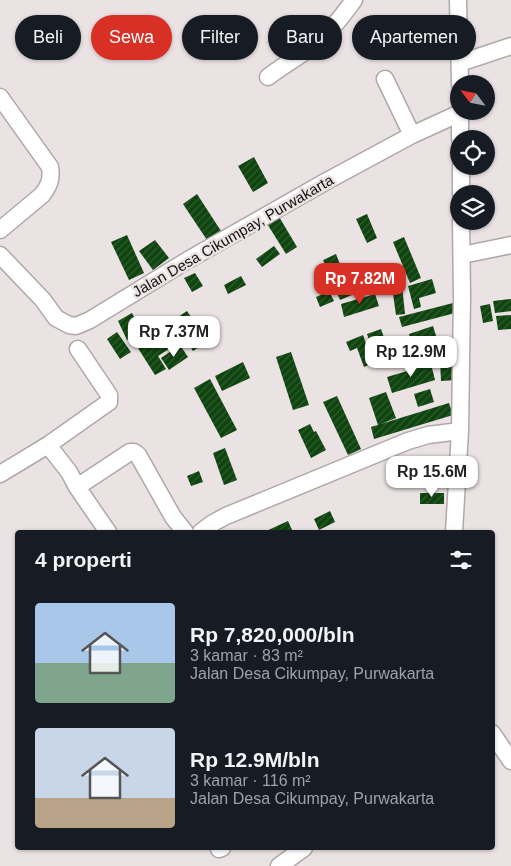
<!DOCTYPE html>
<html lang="id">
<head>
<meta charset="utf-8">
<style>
	:root { --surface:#171b24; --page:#242831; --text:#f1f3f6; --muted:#9ea1a6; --accent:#d93025 }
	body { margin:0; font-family:Arial,sans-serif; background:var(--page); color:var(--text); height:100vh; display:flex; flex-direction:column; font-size:19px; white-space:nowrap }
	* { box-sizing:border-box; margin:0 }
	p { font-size:16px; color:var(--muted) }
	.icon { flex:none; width:28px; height:28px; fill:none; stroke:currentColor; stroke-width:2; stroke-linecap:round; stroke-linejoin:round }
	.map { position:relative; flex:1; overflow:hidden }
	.side { position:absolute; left:15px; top:530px; width:480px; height:320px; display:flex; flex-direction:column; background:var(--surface); border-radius:5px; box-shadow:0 1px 4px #0004 }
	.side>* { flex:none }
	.top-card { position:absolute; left:15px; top:15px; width:481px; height:45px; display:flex; gap:10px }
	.needle { width:32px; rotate:302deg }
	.controls { position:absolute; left:450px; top:75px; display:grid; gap:10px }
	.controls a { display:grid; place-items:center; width:45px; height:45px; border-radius:50%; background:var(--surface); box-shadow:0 1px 4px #0004; font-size:25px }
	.price { position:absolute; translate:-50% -42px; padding:0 11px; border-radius:10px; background:#fff; color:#222; font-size:16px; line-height:32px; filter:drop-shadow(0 1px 2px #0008) }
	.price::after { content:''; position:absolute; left:50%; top:30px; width:15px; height:11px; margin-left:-8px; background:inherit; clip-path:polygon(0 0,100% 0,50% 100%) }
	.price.current { background:var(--accent); color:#fff }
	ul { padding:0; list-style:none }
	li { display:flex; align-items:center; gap:15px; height:125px; padding:0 20px }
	li span { display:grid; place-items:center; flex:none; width:140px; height:100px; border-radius:5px; color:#555 }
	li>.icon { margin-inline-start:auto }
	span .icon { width:60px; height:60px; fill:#fffc; stroke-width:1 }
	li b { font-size:21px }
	h2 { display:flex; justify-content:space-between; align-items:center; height:60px; padding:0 20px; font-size:21px }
	.tag { padding:0 18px; border-radius:22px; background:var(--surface); box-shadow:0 1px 4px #0004; font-size:18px; line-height:45px }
	.tag.current { background:var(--accent); color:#fff }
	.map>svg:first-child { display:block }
</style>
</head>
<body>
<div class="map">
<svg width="511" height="866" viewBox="0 0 511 866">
	<defs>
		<pattern id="building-hatch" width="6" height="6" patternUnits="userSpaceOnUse" patternTransform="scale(1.25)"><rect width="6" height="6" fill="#0e440e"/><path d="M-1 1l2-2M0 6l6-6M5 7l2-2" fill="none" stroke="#305b30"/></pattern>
	</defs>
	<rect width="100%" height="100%" fill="#ebe2e3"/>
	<!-- building -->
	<path fill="url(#building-hatch)" d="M254,157L268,183L253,192L238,166Z
		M197,194L221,231L207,240L183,204Z
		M367,214L377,238L367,243L356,219Z
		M278,215L297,247L286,254L266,222Z
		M127,235L144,273L129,280L111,242Z
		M404,237L421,278L410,283L393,242Z
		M155,240L169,258L153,270L139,251Z
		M274,246L280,254L262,267L256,259Z
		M336,254L352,295L340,300L323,260Z
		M195,273L203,286L192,292L184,278Z
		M241,276L246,285L228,294L224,285Z
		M432,279L436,293L419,298L421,307L414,309L408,286Z
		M402,285L405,314L396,315L392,287Z
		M329,291L334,301L320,307L316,297Z
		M375,294L379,306L344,317L341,304Z
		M511,299V311L495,313L493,301Z
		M453,303L455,313L402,327L399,317Z
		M490,304L493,321L483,323L480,306Z
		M187,311L193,320L174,332L169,323Z
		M132,313L142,332L127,340L118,321Z
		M511,315V329L498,330L496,316Z
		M200,324L212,343L205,348L202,345L193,351L183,335Z
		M433,326L437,339L412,347L409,334Z
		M163,327L175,345L158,356L166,369L155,375L136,345Z
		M381,329L390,355L376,360L367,334Z
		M117,332L131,352L120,359L107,339Z
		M363,335L373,363L364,367L357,348L350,351L346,342Z
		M434,344L437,356L412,363L409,350Z
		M180,345L188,357L169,370L161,358Z
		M291,352L309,405L293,410L276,357Z
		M455,360L456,380L441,381L440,361Z
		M243,362L250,378L222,391L215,376Z
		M431,364L435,380L392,393L387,377Z
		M210,379L237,430L221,438L194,388Z
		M430,389L434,402L418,407L414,394Z
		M386,392L396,418L378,425L369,398Z
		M337,396L361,449L348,455L323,402Z
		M449,403L453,415L374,439L371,427Z
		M310,424L314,432L316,431L326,450L311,458L298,430Z
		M225,448L237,480L224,485L213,453Z
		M199,471L203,482L191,486L187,476Z
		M420,493H444V504H420Z
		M330,511L335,522L319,530L314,519Z
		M288,521L293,532H264Z"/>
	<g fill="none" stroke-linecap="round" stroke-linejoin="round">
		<defs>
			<path id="minor" d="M458,0L460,84
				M460,63L511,46
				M268,77C286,63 308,52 324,36C336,25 345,12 354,0
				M385,79L412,135
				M0,97L50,167C52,179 49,186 42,195L0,230
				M460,111V139
				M461,166V194
				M0,255L43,300L56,318L69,325L76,326L90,320L188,260L325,182L412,135L460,113
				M462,255L511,245
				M48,445L109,402V395L78,349
				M0,474L48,445L69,472L77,487L130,452H134L138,455L173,517L185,532
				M77,487L108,532
				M201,532L213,523L226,516L408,441L428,435L460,431
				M454,532L460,431L462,297L461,221
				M492,733L511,761
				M219,849L222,848
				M279,866L304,848"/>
		</defs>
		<!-- minor casing -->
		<use href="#minor" stroke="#b0a7a8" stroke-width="19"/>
		<!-- minor -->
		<use href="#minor" stroke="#fff" stroke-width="16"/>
	</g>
	<g text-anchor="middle" stroke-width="5" stroke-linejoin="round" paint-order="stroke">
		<!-- street labels -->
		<g font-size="15" fill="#131010" stroke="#ebe2e3">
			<text transform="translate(233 236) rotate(-30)" y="5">Jalan Desa Cikumpay, Purwakarta</text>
		</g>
	</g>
</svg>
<div class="controls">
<a><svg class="needle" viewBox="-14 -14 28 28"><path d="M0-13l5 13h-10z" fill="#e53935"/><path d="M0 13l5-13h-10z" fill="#9ea1a6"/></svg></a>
<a><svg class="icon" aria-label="locate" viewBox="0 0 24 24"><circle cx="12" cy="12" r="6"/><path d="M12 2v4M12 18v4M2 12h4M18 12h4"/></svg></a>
<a><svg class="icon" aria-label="layers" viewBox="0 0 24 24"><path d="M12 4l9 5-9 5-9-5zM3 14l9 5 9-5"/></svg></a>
</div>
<b class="price current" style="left:360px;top:305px">Rp 7.82M</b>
<b class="price" style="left:174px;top:358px">Rp 7.37M</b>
<b class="price" style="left:411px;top:378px">Rp 12.9M</b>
<b class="price" style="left:432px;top:498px">Rp 15.6M</b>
<div class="top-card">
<a class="tag">Beli</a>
<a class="tag current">Sewa</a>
<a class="tag">Filter</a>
<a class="tag">Baru</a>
<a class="tag">Apartemen</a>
</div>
<section class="side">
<h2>4 properti<svg class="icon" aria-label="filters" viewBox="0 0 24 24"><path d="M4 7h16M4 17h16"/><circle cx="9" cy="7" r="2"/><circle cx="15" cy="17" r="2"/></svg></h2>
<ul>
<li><span style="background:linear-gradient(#a9c7e8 60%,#7fa58c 0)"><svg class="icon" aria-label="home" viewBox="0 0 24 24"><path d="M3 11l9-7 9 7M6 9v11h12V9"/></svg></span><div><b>Rp 7,820,000/bln</b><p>3 kamar · 83 m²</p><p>Jalan Desa Cikumpay, Purwakarta</p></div></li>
<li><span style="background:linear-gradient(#c9d6e8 70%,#b9a48a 0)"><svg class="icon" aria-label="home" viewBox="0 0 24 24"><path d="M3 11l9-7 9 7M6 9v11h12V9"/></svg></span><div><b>Rp 12.9M/bln</b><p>3 kamar · 116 m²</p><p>Jalan Desa Cikumpay, Purwakarta</p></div></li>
</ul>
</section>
</div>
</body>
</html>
